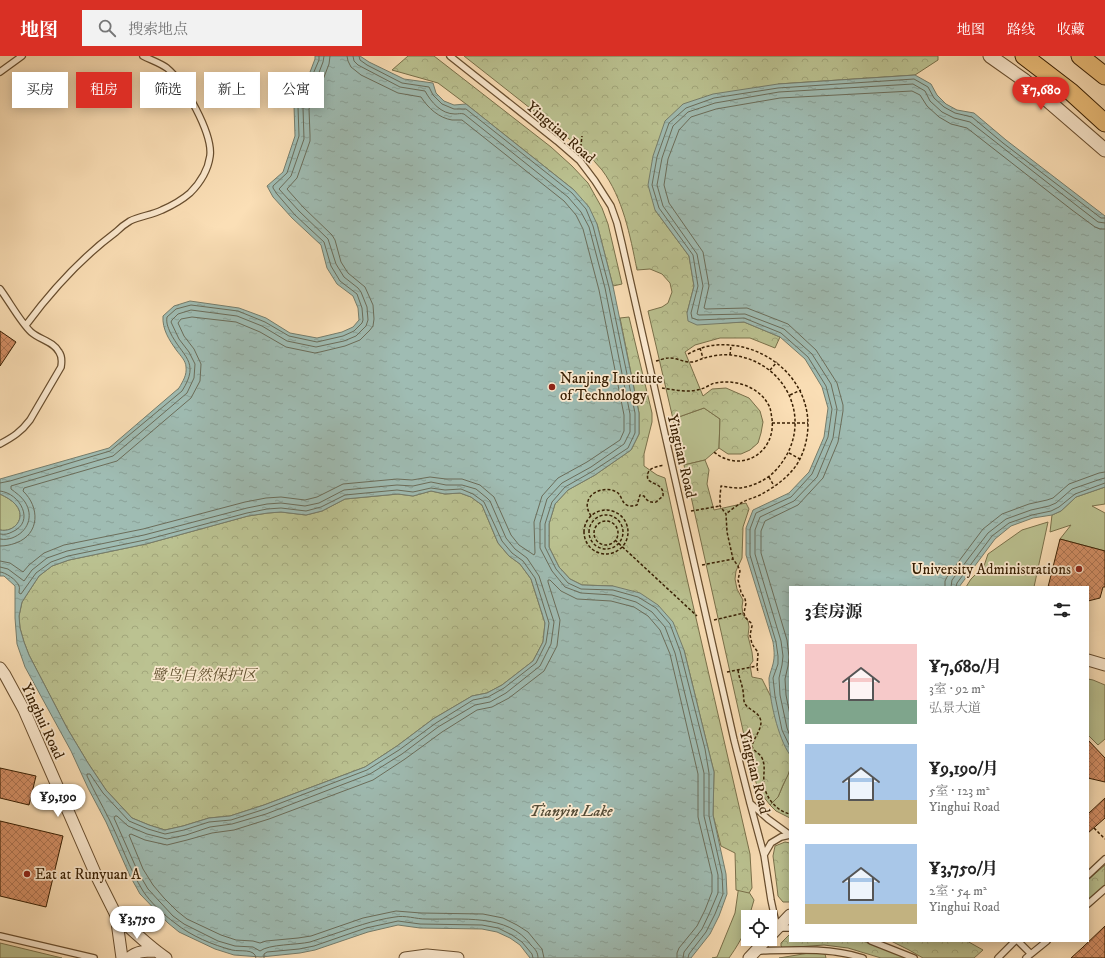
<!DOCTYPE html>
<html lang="zh">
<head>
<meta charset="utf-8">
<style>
	:root { --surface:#fff; --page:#f2f2f2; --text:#222; --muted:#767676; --accent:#d93025 }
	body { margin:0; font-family:"IM FELL DW Pica","Noto Serif SC",serif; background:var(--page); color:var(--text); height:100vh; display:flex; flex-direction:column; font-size:15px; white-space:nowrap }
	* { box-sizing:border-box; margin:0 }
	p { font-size:13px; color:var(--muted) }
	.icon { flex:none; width:22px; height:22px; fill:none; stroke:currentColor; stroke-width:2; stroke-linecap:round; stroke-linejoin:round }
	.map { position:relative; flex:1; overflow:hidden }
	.details { position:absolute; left:789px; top:530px; width:300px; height:356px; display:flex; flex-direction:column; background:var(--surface); border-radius:0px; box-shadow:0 2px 10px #0003 }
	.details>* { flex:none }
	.guide { position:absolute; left:12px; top:16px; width:380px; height:36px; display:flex; gap:8px }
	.buttons { position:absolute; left:741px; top:854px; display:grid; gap:8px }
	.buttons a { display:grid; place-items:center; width:36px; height:36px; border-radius:0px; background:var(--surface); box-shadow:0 2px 10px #0003; font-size:20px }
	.price { position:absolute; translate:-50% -34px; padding:0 9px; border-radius:14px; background:#fff; color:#222; font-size:13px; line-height:26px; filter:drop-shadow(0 1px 2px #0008) }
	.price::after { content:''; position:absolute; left:50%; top:24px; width:12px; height:9px; margin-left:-6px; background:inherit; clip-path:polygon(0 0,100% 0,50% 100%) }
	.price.current { background:var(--accent); color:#fff }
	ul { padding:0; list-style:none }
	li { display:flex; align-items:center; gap:12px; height:100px; padding:0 16px }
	li span { display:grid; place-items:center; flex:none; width:112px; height:80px; border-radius:0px; color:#555 }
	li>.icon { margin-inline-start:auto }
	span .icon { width:48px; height:48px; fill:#fffc; stroke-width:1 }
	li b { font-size:17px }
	h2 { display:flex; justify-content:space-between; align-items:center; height:48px; padding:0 16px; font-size:17px }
	.tag { padding:0 14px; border-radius:0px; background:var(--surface); box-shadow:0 2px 10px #0003; font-size:14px; line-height:36px }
	.tag.current { background:var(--accent); color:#fff }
	header { display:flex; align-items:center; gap:24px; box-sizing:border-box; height:56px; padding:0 20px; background:var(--accent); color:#fff }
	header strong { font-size:19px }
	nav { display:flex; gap:22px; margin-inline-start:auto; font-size:14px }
	.search { width:280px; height:36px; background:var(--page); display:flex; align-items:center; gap:10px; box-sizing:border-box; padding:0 14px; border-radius:0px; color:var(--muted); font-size:15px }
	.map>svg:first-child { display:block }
</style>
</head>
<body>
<header>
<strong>地图</strong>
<div class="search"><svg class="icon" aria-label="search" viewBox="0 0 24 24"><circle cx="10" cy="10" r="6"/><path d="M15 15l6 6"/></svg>搜索地点</div>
<nav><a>地图</a><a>路线</a><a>收藏</a></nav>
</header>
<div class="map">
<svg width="1105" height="902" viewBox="0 0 1105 902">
	<defs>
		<pattern id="forest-crowns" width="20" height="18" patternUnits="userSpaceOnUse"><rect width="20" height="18" fill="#bbc291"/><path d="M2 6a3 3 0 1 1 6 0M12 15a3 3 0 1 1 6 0" fill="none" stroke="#a1a67b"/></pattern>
		<pattern id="water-ripples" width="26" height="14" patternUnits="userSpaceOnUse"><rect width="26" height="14" fill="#9fbcb3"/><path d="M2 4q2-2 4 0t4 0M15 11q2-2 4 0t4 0" fill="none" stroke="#8aa198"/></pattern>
		<pattern id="building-cross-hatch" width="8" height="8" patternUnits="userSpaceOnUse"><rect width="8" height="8" fill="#d59067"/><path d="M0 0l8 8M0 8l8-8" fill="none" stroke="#ae7553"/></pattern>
	</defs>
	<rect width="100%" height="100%" fill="#fbdfb6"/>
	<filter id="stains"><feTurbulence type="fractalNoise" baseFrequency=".005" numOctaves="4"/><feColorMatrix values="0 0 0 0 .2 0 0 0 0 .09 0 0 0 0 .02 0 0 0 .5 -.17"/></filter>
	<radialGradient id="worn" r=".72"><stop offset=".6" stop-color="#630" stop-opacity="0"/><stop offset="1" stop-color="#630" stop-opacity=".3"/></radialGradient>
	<!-- grass -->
	<path fill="#bbc291" stroke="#79704a" d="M704,352L720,363L719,392L705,404L684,409L673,363Z
		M1105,431V448L1092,450L1105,457V495L1060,483L1071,469L1050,476L1052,459L1061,455L1076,441Z
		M0,438C6,441 12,444 16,449C27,462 14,477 0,474Z
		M1048,466L1034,531H966L971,523L984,510L988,498L1022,474Z
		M1088,623L1093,624L1105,629V683L1098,689L1088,679Z
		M790,713V762L776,755L770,749L778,741Z
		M740,822L754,844L749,861H748C748,874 736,892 729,902H712L717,901L735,857Z
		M0,887L62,902H0Z"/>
	<!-- forest -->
	<path fill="url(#forest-crowns)" stroke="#79704a" d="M408,0H434L551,91L572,110L588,127L602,152L608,168L622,228L613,230L597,168L574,134L466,48L438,27L392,14Z
		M464,0H938V4L915,19L778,28L655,154L689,200L694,230L687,257L722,267L744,266L780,281L775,292L750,282H720L695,289L685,296L703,340L712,333L726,332L749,342L760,355L763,366L761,377L758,387L750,394L741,398H728L719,392L720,363L704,352L673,363L648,255L662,251L668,247L672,236L670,227L662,218L650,213L637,214C630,179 623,142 602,114C597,108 592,103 587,97Z
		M629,261L652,357V366L644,398V410L657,419L665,422L685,514L750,798L752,832L749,837L736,834L735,797L721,790L713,759L714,716L708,692L684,594L613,530L582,529L570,523L559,511L549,491V468L555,448L568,434L595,419L631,394L639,378V357L620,262Z
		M705,404L709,414L707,428L714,454L746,447L749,453L743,471L742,502L736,515L735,523L737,533L743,544L742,551L743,559L748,565L749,571L748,580L752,596L753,605L750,609L752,621L762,623L771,641L790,697V713L788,719L783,729L778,741L770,749L759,735L752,715L684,409Z
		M431,435L445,438L460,437L471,441L482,449L498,487L509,500L520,508L531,523L545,567L543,586L533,605L502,629L487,637L472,640L433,663L397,690L365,711L264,749L230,760L209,762L183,770L165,774L149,769L132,762L106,734L88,707L67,672L29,599L24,586L20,572L19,560L22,546L39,520L52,510L69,504L146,488L248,460L268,457L281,456L306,459L322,455L345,443L398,438L413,440Z
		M785,786L790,787V846H783L778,840L777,831L773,800L775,790Z
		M1105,809V830L1088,845V824Z
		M790,878V885H862L880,890L908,902H881L848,892L824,889L783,892L781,890V887Z
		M891,885H967L983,894L974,902H923L909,894Z
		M815,896L825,898L826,902H779Z"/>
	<!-- water -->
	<path fill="url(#water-ripples)" stroke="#757d6c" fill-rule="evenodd" d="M315,0H360L369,6L404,23L433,27L436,37L444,45L454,49L466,48L574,134L589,151L597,168L613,230L639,357V378L631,394L595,419L568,434L555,448L549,468V491L559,511L570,523L582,529L613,530L640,537L658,549L673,566L684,594L708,692L714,716L713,759L726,818L727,838L719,860L710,878L691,902H530L520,889L510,882L497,876L482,873L420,872L398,869L368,876L315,894L300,897L261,901L234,899L215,893L179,876L168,867L140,838L130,820L106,766L88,732L71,695L25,611L17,588L15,562V530L4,520H0V474C14,477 27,462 16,449C12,444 6,441 0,438V423L109,392L179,332C183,325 187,319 186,311C186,305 180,299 177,295C169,284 162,273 163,260L174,250L190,245L239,252L266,262L290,277L317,282L342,276L353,271L359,264L358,252L353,240L337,228L327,212L321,189L292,162L273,141L267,130L283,116L295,80L294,50L307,24L315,3ZM431,435L445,438L460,437L471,441L482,449L498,487L509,500L520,508L531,523L545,567L543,586L533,605L502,629L487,637L472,640L433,663L397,690L365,711L264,749L230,760L209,762L183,770L165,774L149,769L132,762L106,734L88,707L67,672L29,599L24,586L20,572L19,560L22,546L39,520L52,510L69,504L146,488L248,460L268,457L281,456L306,459L322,455L345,443L398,438L413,440Z
		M915,19L931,28L937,39L946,48L957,54L974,57L1006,84L1105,160V431L1076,441L1061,455L1052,459L1033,462L1011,470L995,483L959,531H790V699C778,682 769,643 769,622C770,617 772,612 773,608C775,600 774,593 773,586L746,499V472L753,454L789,437L809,416L824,381L828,352L822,331L805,303L780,281L744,266L697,269L688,265L687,257L694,230L689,200L655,154L648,129L653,100L665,65L683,48L713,38L778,28Z"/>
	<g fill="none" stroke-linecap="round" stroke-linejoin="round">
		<!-- shore -->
		<path stroke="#6b6d5a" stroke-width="1" d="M353,0L354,5L358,9L400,31L425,35C431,46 441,58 455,58C458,58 461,57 464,58L568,141L581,156L589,171L605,232L630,358V376L624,388L591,411L562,427L547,443L540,467V492L552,515L565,531L581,537L612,539L636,546L652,556L665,571L675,597L704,717V760L718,819V837L710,856L702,873L684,896L683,902
			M359,0L360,4L367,9L402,27L429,31L433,39L442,48L454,53H466L572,137L586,153L593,170L609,231L635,357V377L628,392L593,415L565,431L552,446L545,468V491L556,513L568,527L581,533L613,534L638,541L656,552L670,568L680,595L705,693L709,717V760L722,818L723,838L715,858L706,876L689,898L688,902
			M0,427L10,425L110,395L182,335C201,305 182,301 170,276C168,271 166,267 167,261L176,253L191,249L238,255L265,266L289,280L317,286L343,280L354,275L362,267L363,264L362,252L357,238L340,225L331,210L324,186L295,159L277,138L273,132V130L287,117L299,80L298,51L310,25L319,4V0
			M0,435C20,437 36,466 12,476C8,478 5,479 0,478
			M0,483C5,484 8,483 12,482C28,476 34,460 25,446C22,441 15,436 11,433V430L113,400L187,337L194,322L195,308L189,296L179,283L171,266L172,264L178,258L191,254L237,260L262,270L287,285L316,291L344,285L356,280L366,270L368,264L367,251L361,236L358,232L344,221L336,208L328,183L299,155L279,133L291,120L304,83L303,52L315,27L323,6L324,0
			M0,490C6,490 10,489 16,487C40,478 40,451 23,435L24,432L117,405L191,342L200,325L201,308L194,293L184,280L178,267L181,263L192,261L236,266L260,276L286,291L315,297L320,296L345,290L360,284L370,274L373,270L374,263L373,249L365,231L348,217L341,206L335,184L332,179L303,151L287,133L297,122L310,85V79L309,53L321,29L329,8L330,0
			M0,505L10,507L23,516L29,509L44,497L64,489L143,473L245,446L266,442L281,441L305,444L317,441L343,428L397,423L412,424L430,421L446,423H462L480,429L494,441L511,479L519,489L534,499L535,497L534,466L542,440L558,422L587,406L620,384L624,375V359L599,234L583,173L576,159L564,145L462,64C459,64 455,64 452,64C439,62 428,52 421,41L398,37L361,19L351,11L348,5L347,0
			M0,511L8,513L24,525L32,514L47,502L67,495L144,479L247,452L267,448L281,447L305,450L319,447L344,434L397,429L413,430L431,426L446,429H462L476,433L487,442L490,445L506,482L515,493L527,502L539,520L554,566L551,588L540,610L506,637L490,646L475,649L438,671L402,698L370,718L266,758L232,768L210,771L186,779L167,783L147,778L128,770L117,760H115L114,762L138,816L148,833L173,860L184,868L218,885L235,890L253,891L260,895C269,888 297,889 310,886C317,884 324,881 331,879C352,872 373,864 395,861C405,859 416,863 426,863C461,864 508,857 531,889C535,893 538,896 538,902
			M0,516C5,516 17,524 19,530C20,532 19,534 19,537L21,538L36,517L51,506L68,500L145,484L247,457L267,453L281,452L306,455L321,451L345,439L397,434L413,436L431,432L445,434L461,433L473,438L484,446L502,485L512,497L523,505L535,522L549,567L546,587L536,607L504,632L488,641L473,644L436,667L399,694L367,714L265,753L231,764L209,766L184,774L165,778L148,773L129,765L103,737L90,718H87V720C94,735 102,749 109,763C121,787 129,812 143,835C150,846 164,859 175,867C191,880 213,889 232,894C240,896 255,892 256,902
			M945,531V525L947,521L983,473L1002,458L1029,448L1047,444L1053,442L1069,428L1099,417L1105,416
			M951,531L952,524L988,477L1006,463L1031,454L1049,450L1056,447L1072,433L1101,423L1105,422
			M956,531L957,527L992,480L1009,467L1032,459L1051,455L1059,451L1075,438L1105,427
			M790,659L786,639L785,623L788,610L789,601L787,584L761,497V475L765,465L798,449L823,422L838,386L843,355V349L837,327L816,294L788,268L747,252L706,253L704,252L709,230L703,196L669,147L664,129L668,103L679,74L691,61L716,53L780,42L912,35L920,39L927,50L939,61L951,68L967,72L1072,154L1095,171L1100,173H1105
			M790,680L787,672L780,639L779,622L782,609L783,600L781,585L755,498V474L760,461L794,445L817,421L833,382L837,353L831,328L812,298L784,273L745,258L699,259L697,258L703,230L697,198L663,150L657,129L662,102L673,70L688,56L715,47L779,36L913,28L925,35L930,45L942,56L954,62L970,66L1076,149L1098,166L1105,167
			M790,691L782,674L775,640L773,622L778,608V600L776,586L750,499V473L756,457L791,441L812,418L828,381L832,353L826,330L808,301L781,277L744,262L698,264L692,262L691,257L698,230L693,199L659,152L652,129L657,101L669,67L686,52L714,42L778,32L914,23L928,31L934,42L944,51L955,57L972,61L1003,87L1101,162H1105
			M264,902V898L267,896L299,893L314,890L366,872L398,865L420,868L482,869L498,872L512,879L522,886L532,898L533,902
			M544,902L542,893L528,876L517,869L503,862L483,858L421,857L396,855L363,862L311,880L298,882L266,885L260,887L253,885L236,884L221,879L187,863L177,855L164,842L153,829L143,813L129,779L131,778L145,784L167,789L187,784L212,777L234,774L269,763L373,724L405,703L442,676L477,654L492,651L509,642L544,615L557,590L560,564L548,526V524H550L561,535L577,543L611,545L634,551L648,560L660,574L670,598L698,718V761L712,819V836L705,854L697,870L679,892L677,897V902"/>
	</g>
	<!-- building -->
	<path fill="url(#building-cross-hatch)" stroke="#371e02" d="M0,275L16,286L0,310Z
		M1060,483L1105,495V531H1103L1100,542L1088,545V531H1048Z
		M1088,684L1105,702V726L1088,722Z
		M0,712L36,720L29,749L0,742Z
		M1105,742V762L1088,777V758Z
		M0,765L63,780L46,851L0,840Z
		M1105,870V902H1071L1082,892Z"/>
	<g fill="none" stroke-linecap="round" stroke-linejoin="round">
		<defs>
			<path id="service" d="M450,0L557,85L580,105L595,125L611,150L617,167L622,188L734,684L750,747L764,799L771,844L777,872H790
				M0,16L22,0
				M0,233C9,245 21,267 31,276C40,284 53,285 59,296C62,300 62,305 61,311L30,364C21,376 13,381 0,388
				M26,269C52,234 81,202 116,176C120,172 125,168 130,165C140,160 152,159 162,154C171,150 182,144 190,137C200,127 208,114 210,100C213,78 184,26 167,12C160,7 151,4 143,0
				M750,747L768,763L790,779
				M764,799L771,787L781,781L790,779
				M1088,819L1105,803
				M1088,848L1105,833
				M0,880L94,902
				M871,885L914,902
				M1018,885L1031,898
				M757,895C792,894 829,891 863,902
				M998,902L1015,885
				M1026,902L1047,885"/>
			<path id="minor" d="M1088,604L1105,609
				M0,612L5,619L24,654L96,819L116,859L122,902
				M116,859C132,874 148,890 166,902
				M770,880L790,859
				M129,902C137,895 145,895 155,895
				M405,902L427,899L458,902
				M749,902L767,883"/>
			<path id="tertiary" d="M990,0L1024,24L1105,94"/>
			<path id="primary" d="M1024,0L1071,36L1105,67
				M1080,0L1105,20"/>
		</defs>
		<!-- service casing -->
		<use href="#service" stroke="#684e2f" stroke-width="8"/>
		<!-- minor casing -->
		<use href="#minor" stroke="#684e2f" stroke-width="13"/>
		<!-- tertiary casing -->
		<use href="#tertiary" stroke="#684e2f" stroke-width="15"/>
		<!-- primary casing -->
		<use href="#primary" stroke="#371e02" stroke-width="19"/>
		<!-- path -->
		<path stroke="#371e02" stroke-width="1.5" stroke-dasharray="3 2" stroke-linecap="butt" d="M581,96V89L582,80
			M700,292L703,302
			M688,298C692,296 696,294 699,293C711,288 726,288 738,290C791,300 824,352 800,403C792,419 775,431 760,439C754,442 748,443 743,446C737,449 731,454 726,458
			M730,299L731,289
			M656,305C660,304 665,302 668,302C676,301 684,307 692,306C696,306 700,303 704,302C712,300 722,298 731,299C790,305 817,372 774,416C766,424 752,431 739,432C733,432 727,431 721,430L720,440V450L726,458L727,476L733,503L738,510L740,515L738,524L741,536L745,543L746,547L744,557L745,561L751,567L752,570L750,579L752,588L757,595L758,598L757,610L758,617
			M770,314L777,306
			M662,332C674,334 689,337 701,333C706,332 710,328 715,327C734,323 758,330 768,348C771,352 771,358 772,363C776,397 741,418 714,396
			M790,339L801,334
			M772,367H808
			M789,397L800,403
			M769,421L774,430
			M584 476a22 22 0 1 1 44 0a22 22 0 1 1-44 0Z
			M691,455L720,450
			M589 476a17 17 0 1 1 34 0a17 17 0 1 1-34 0Z
			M591,460C588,455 586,450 588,445C591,434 609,430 618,437C621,440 622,445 625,448C629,451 633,450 637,449L640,439L644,440C647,445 650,447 656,446L663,440C664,429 655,429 648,424C645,412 655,411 664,409
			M594 477a12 12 0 1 1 24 0a12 12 0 1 1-24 0Z
			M615,484L697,560
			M702,509L733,503
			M714,564L744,557
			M738,614C739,622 742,628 743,635C744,639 743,644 745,648C750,655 760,656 761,666C761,674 754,682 752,690L753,693C756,696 760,698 762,702C766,710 763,718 764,726C764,740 776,755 790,758
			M727,616L757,610
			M1094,772L1105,783"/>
		<!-- service -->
		<use href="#service" stroke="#fcead0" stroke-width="5.5"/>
		<!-- minor -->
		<use href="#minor" stroke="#fcead0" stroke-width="11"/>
		<!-- tertiary -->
		<use href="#tertiary" stroke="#fcead0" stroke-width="13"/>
		<!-- primary -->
		<use href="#primary" stroke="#eec07b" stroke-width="17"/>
	</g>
	<!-- markers -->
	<g fill="#8f2418" stroke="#fcead0" stroke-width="1.5">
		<circle cx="552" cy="331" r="4"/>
		<circle cx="1079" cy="513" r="4"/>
		<circle cx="27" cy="818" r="4"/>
	</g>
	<g text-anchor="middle" stroke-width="3.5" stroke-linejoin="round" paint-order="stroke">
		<!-- street labels -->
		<g font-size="15" fill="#371e02" stroke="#fcead0">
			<text transform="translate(561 76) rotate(41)" y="5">Yingtian Road</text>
			<text transform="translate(682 400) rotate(77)" y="5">Yingtian Road</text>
			<text transform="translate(43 665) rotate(65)" y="5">Yinghui Road</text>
			<text transform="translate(755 716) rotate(76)" y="5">Yingtian Road</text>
		</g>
		<!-- poi labels -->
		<g font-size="15" fill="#371e02" stroke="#fcead0" text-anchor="start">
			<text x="560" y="327">Nanjing Institute<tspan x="560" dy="17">of Technology</tspan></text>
			<text x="1071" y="518" text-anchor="end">University Administrations</text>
			<text x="35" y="823">Eat at Runyuan A</text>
		</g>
		<!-- park labels -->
		<g font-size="15" font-style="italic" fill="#5f4f2d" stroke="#fcead0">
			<text x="204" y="624">鹭鸟自然保护区</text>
		</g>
		<!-- water labels -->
		<g font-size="16" font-style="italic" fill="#564d37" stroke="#fcead0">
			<text x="571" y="760">Tianyin Lake</text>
		</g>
	</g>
	<rect width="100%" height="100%" filter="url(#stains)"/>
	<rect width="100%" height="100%" fill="url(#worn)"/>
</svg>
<div class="buttons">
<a><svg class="icon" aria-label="locate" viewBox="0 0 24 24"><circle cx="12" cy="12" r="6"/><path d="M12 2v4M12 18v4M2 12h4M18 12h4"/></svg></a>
</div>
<b class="price current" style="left:1041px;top:55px">¥7,680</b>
<b class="price" style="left:58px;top:762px">¥9,190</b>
<b class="price" style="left:137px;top:884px">¥3,750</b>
<div class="guide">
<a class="tag">买房</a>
<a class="tag current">租房</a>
<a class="tag">筛选</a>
<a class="tag">新上</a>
<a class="tag">公寓</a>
</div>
<section class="details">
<h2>3套房源<svg class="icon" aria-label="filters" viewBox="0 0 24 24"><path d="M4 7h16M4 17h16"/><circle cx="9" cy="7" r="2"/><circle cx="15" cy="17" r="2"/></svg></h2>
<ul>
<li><span style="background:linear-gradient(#f6c9c9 70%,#7fa58c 0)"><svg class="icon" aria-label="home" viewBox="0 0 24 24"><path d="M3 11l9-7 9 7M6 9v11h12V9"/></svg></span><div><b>¥7,680/月</b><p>3室 · 92 m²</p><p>弘景大道</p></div></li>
<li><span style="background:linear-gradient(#a9c7e8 70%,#c2b280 0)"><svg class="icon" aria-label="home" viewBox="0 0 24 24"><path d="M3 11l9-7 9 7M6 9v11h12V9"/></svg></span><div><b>¥9,190/月</b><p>5室 · 123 m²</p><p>Yinghui Road</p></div></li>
<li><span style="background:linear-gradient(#a9c7e8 75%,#c2b280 0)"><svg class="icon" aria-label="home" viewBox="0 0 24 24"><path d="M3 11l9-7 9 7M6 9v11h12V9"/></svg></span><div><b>¥3,750/月</b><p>2室 · 54 m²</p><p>Yinghui Road</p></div></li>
</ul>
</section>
</div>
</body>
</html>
